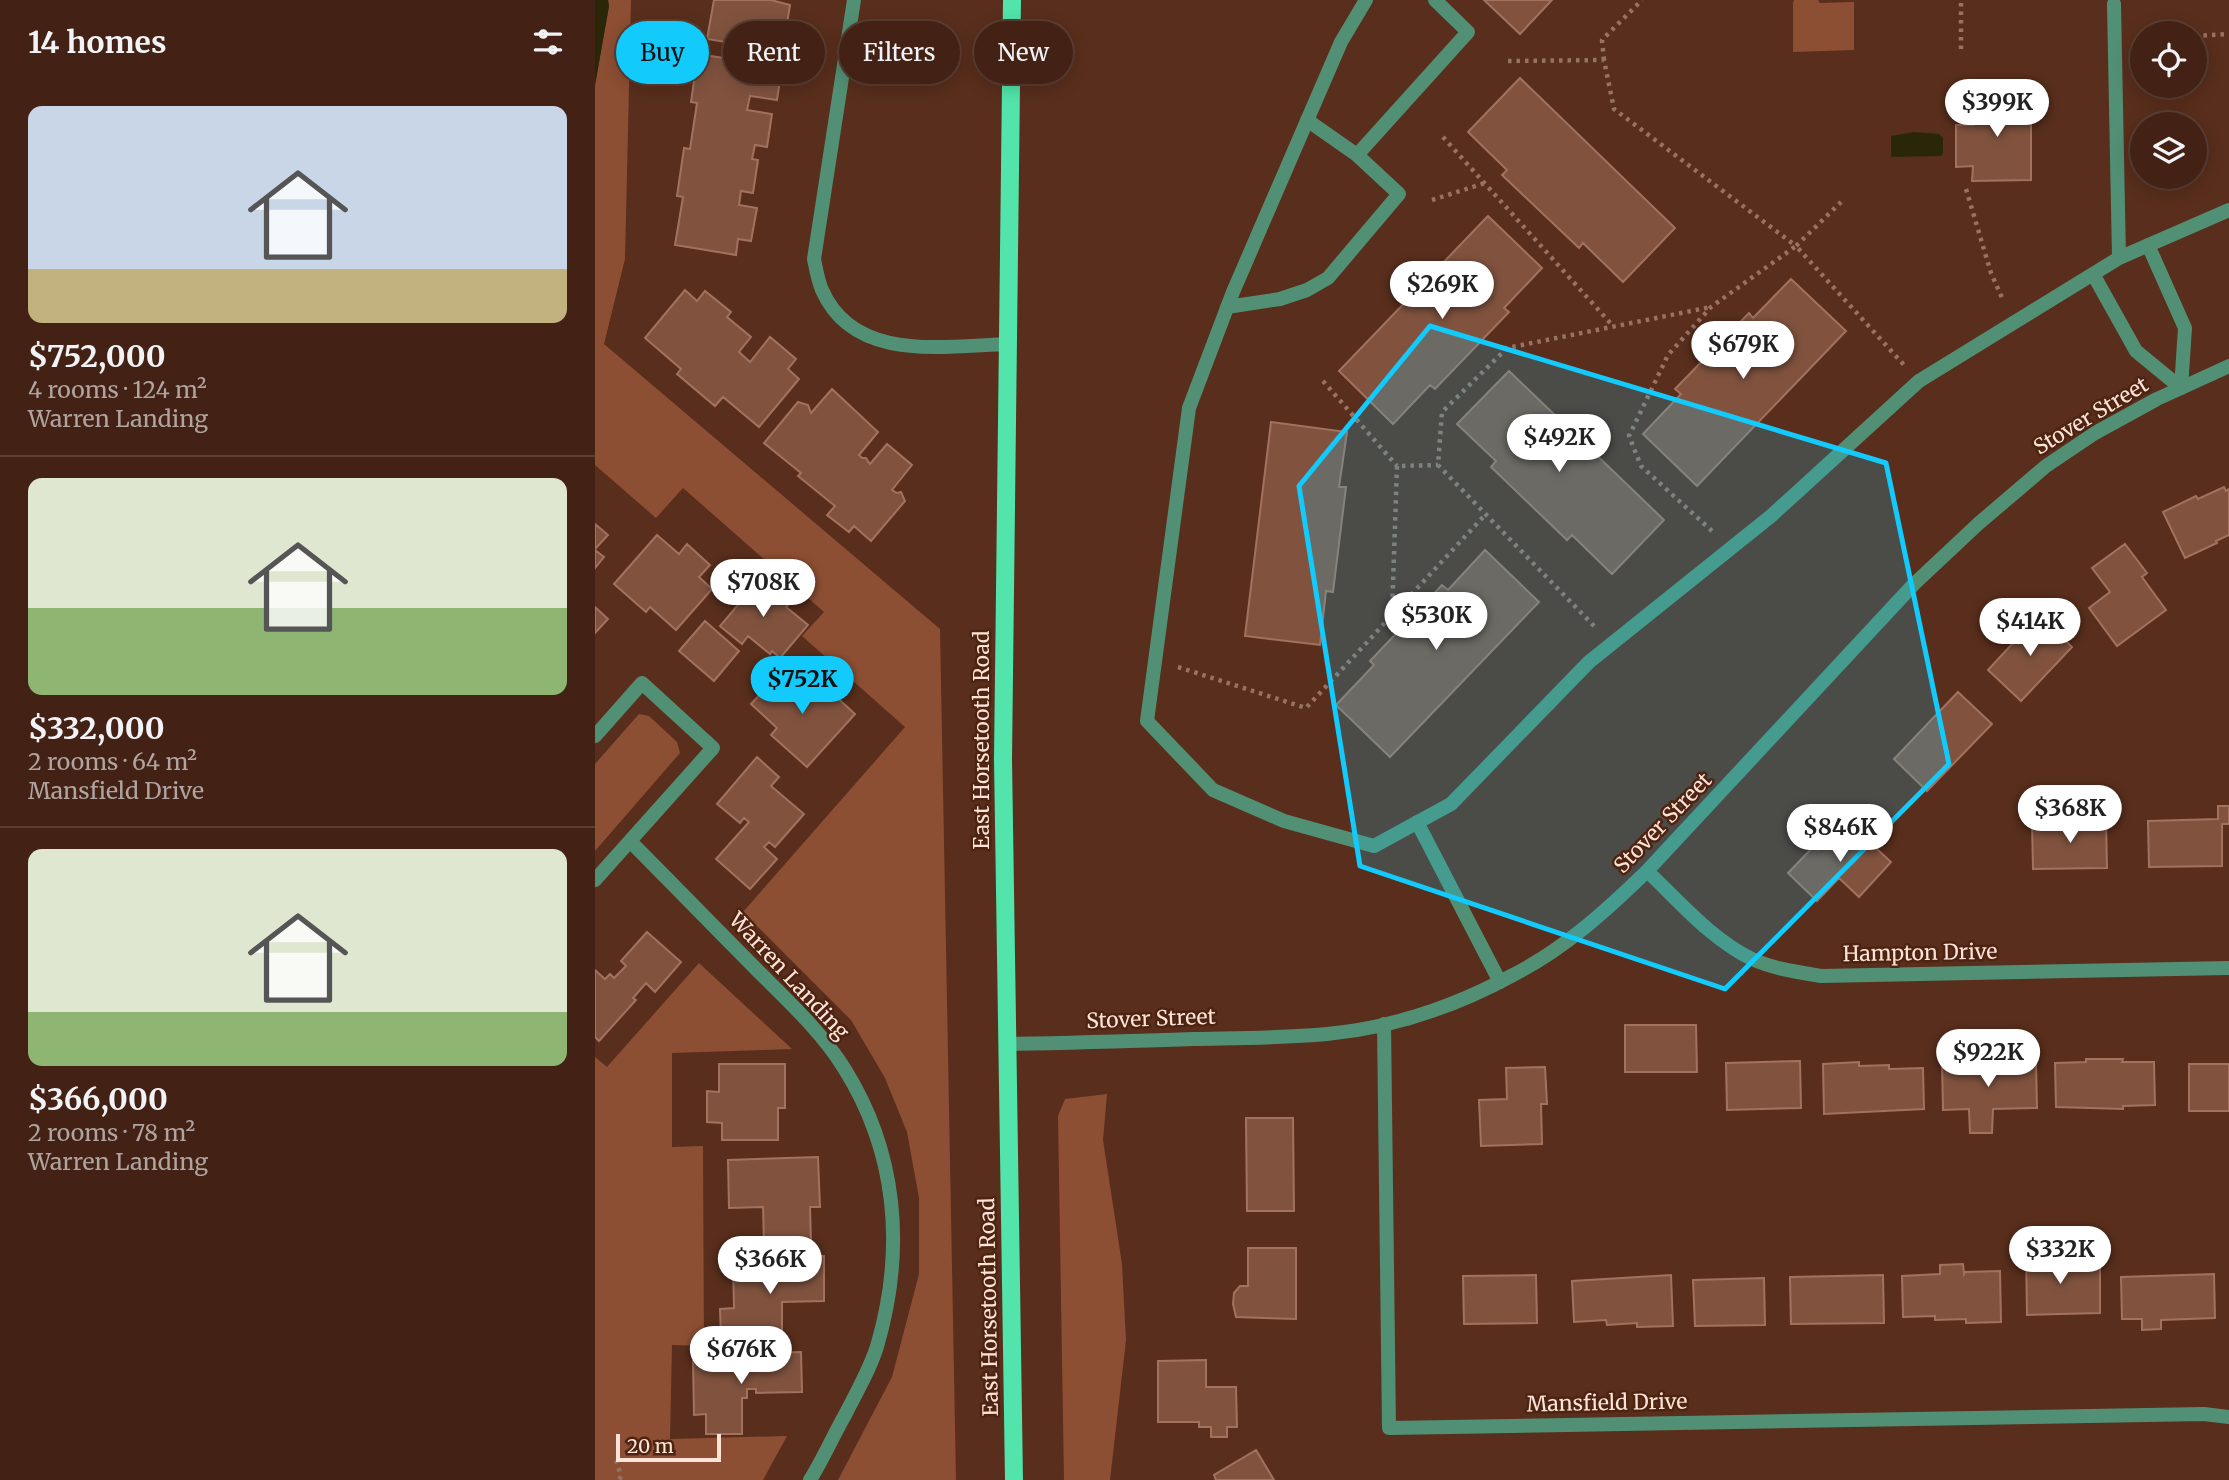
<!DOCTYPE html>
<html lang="en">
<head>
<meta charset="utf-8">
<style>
	:root { --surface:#432215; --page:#4d2f22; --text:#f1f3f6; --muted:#afa4a0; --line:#5b3f34; --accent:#12cafb }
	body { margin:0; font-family:Merriweather,serif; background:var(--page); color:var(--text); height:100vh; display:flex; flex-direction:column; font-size:26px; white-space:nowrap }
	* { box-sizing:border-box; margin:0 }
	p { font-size:23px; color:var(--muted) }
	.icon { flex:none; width:38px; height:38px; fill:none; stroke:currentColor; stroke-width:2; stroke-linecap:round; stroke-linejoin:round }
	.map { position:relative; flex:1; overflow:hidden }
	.sheet { display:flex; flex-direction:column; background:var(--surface); width:595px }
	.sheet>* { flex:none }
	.hud { position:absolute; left:21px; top:21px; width:665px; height:63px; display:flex; gap:14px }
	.tools { position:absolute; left:1535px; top:21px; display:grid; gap:14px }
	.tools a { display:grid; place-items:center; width:77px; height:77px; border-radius:50%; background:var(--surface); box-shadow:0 4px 18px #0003,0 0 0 2px var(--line); font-size:35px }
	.scale { position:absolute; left:21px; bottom:18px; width:105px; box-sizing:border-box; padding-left:7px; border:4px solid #ffe3d8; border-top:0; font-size:19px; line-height:24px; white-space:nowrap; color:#ffe3d8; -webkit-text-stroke:5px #4d2411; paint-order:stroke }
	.price { position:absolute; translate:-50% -60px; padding:0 16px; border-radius:24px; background:#fff; color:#222; font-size:23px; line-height:46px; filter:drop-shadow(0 2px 4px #0008) }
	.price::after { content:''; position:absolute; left:50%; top:42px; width:21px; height:16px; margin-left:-10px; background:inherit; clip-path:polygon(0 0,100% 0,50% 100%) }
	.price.current { background:var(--accent); color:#111 }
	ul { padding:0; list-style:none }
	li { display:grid; align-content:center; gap:14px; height:371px; padding:0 28px }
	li+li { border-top:2px solid var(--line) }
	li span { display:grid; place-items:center; height:217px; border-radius:14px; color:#555 }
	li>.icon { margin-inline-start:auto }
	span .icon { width:126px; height:126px; fill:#fffc; stroke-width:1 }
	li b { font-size:30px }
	h2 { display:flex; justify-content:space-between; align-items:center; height:84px; padding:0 28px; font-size:30px }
	.tag { padding:0 24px; border-radius:32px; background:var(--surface); box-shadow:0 4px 18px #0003,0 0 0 2px var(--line); font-size:24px; line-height:63px }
	.tag.current { background:var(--accent); color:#111 }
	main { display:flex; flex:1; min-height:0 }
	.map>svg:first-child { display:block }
</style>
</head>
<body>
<main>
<section class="sheet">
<h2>14 homes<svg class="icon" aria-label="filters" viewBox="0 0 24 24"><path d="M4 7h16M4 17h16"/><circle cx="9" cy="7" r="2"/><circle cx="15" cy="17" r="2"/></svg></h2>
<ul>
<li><span style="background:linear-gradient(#c9d6e8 75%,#c2b280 0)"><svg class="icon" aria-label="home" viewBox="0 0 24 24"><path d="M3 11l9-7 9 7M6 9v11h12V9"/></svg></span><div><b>$752,000</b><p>4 rooms · 124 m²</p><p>Warren Landing</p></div></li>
<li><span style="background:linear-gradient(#dfe7d0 60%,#8fb573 0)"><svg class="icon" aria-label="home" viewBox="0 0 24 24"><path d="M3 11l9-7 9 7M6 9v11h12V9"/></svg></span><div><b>$332,000</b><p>2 rooms · 64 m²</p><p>Mansfield Drive</p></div></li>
<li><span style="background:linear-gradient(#dfe7d0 75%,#8fb573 0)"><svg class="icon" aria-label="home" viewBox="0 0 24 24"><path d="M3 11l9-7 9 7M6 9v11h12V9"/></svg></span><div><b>$366,000</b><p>2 rooms · 78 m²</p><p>Warren Landing</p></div></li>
</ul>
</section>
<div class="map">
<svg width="1634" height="1480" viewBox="0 0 1634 1480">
	<rect width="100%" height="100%" fill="#592e1c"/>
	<!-- green -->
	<path fill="#8d4f34" d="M13,0H36L30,259L9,344L345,629L361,1480H243L297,1377L324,1274V1198L312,1132L290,1078L256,1020L148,912L310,727L207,636L229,612L88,488L61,518L0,465V85L14,6Z
		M1199,0H1223L1225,3L1259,2V50L1198,52V3Z
		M44,714L54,716L82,742L85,753L0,851V764Z
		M104,963L197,1049L77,1053V1147L108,1146L109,1346L77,1345L75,1439L192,1436L168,1480H0V1057L12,1067Z
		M512,1094L508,1140L527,1264L531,1340L515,1480H469L463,1116L470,1099Z"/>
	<!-- water -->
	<path fill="#2a2709" d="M0,0H13L14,6L0,85Z
		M1319,132L1344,134L1348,138V153L1346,156L1296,157V136Z"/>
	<!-- building -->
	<path fill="#81533f" stroke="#a3725e" stroke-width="2" d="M119,0H176L195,5L190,37L176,35L173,49L112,39Z
		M889,0H957L925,34Z
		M103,54L187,67L182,100L155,96L152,110L177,114L172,147L160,145L157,159L163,160L158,193L146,191L144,205L162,208L156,241L143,239L141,255L80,245L88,197L82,196L89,148L95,149L102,103L96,102Z
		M925,78L1080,228L1028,282L988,243L984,248L907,175L912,170L873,132Z
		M1379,96H1436V180L1377,181L1378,166L1361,167V125H1379Z
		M893,216L947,268L909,308L914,312L840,389L835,385L798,424L744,371Z
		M1196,279L1251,331L1102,486L1048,434L1086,394L1080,389L1154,313L1158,318Z
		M90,290L102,301L110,291L136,312L132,317L156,337L144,352L155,362L175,337L201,359L193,369L204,379L164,427L128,397L120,406L82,374L86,369L50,338Z
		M914,371L1069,520L1017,574L977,535L972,540L896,467L901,461L862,424Z
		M237,389L283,432L264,455L267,458H271L275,464L292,444L317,465L297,490L302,493L306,492L310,501L276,541L259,526L254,532L232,515L240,506L203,476L206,473L169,443L203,402L213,405L216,413Z
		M676,422L752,432L744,487H751L738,592L731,591L725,645L650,636Z
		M1629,487L1631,491L1634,489V535L1621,541L1622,543L1590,558L1568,512L1601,496L1603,499Z
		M0,524L13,535L0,549Z
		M62,535L84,554L92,544L115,565L104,577L117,589L81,630L55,607L51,612L19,584Z
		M1530,544L1552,573L1547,577L1571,610L1522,646L1494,608L1515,592L1497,568Z
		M0,550L9,557L0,568Z
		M890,550L944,602L795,757L741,705L779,665L775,661L847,585L853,590Z
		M154,576L167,587L170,584L194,604L191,607L213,625L185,658L177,651L175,654L153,636L147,644L125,626L143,605L134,598Z
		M0,607L13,619L0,633Z
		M1444,615L1477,647L1426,701L1393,670Z
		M110,621L144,651L119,681L84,651Z
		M188,670L214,694L225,682L260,714L212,767L176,735L182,728L156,704Z
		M1363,692L1397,724L1332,791L1299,759Z
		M162,757L184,777L176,786L209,814L180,847L174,842L169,847L182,859L155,889L121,859L154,822L149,818L145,823L122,804Z
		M1623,806H1634V824H1627V866L1554,867L1553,821L1623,819Z
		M1252,821L1296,862L1264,897L1244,878L1222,901L1193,873L1219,846L1223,850Z
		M1511,821L1512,868L1438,869L1437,823Z
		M52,932L86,962L60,992L51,983L38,998L41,1000L4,1041L0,1037V970L10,979L15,974L19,978L31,966L26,961Z
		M1030,1025H1101L1102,1072H1030Z
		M1491,1059H1528L1527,1062H1559L1560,1105L1528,1106V1109L1461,1107L1460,1063L1491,1062Z
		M1205,1061L1206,1108L1132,1110L1131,1063Z
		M1441,1061L1442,1108L1398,1109L1397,1133H1375L1374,1109L1348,1110L1347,1062Z
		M1264,1062V1066L1294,1065V1069L1328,1068L1329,1109L1229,1114L1228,1064Z
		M124,1064H190V1108H183V1140H127V1123L112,1122V1091L124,1092Z
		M1594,1064H1634V1111H1594Z
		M950,1067L952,1104H946L947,1144L886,1146L884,1100L912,1099L911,1068Z
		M651,1118H698L699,1211H652Z
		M223,1157L225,1207H215L216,1242L169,1243L168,1207L134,1208L133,1160Z
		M653,1248H701V1319L641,1317L638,1304L639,1293L645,1286H653Z
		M1431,1249H1457L1458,1267L1505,1266V1313L1432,1315Z
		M229,1256V1301L187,1302V1338L126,1339L125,1309L139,1308L138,1266H189L190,1257Z
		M1368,1264L1369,1274L1370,1272L1405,1271L1406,1322L1371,1323V1319L1340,1320V1316L1308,1317L1307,1276L1345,1274V1265Z
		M1619,1274L1620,1318L1566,1320V1329L1547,1330V1319H1527L1526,1277Z
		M941,1275L942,1323L869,1324L868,1276Z
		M1076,1275L1078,1326L1042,1327V1323L1012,1325L1011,1320L979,1322L977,1281Z
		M1288,1275L1289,1323L1196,1324L1195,1277Z
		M1169,1278L1170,1325L1100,1326L1098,1280Z
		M206,1352L207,1392L161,1393V1389H152V1398H147V1434H111V1414L99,1415L98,1361L153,1360V1363H162V1353Z
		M611,1360V1387H641L642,1427H632V1437H616V1427H604V1422H563V1361Z
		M661,1450L679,1480H621L619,1475Z"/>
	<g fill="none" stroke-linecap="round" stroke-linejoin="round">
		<!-- path -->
		<path stroke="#987263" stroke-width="4.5" stroke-dasharray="3.5 5" stroke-linecap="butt" d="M1600,36L1634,34
			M1366,49V0
			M1009,60L1007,40L1047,0
			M913,61L1009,60L1019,109L1201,246L1246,202
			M848,137L1018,326
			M1371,189L1396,273L1408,300
			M837,200L890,183
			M728,381L802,466
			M1117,531L1046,466L1034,436L1073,355L1116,307L1201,246L1309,365
			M797,614L802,466L843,465
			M999,626L843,465L847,412L912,348L1116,307
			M583,667L711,708L891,514
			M21,1460L26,1476L24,1480"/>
		<!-- service -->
		<path stroke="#519074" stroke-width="14" d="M771,0L746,42L638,292L594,408L552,721L618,790L689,821L779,846L856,804L994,662L1176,516L1324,381L1524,258L1634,210
			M1519,4L1524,258
			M712,120L762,155L873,32L840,0
			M1498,274L1541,351L1586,388L1590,328L1553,245
			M632,307L685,299L712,290L733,278L804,194L762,155
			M822,822L905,982"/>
		<!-- minor -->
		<path stroke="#519074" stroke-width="14" d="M259,0L219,259C221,269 223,281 227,290C259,363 349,346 413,344
			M0,736L47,683L118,748L0,880
			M35,841C77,884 119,926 161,969C192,1000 226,1031 249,1068C302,1152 310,1248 283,1343C276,1368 262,1391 250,1415C238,1436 228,1459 215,1480
			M1052,871C1084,901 1117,940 1157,959C1179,969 1202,972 1226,976L1634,968
			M789,1024L794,1428L1609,1414L1634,1417
			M413,1044C475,1043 537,1041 599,1039C643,1038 688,1038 732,1034C796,1028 861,1006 918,975C969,949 1011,911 1052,871L1319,584L1383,524L1451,466L1500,433L1562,399L1634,366"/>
		<!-- primary -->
		<path stroke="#52e4ab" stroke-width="18" d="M417,0L408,759L419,1480"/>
	</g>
	<!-- marked area -->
	<path fill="#12cafb" fill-opacity="0.2" stroke="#12cafb" stroke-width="5" stroke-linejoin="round" d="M835,326L1291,463L1354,764L1130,989L765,866L704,486Z"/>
	<g text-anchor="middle" stroke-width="5" stroke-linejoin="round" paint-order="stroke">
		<!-- street labels -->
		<g font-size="21" fill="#ffe3d8" stroke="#4d2411">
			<text transform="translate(1496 416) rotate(-31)" y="7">Stover Street</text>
			<text transform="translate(387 740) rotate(-90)" y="7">East Horsetooth Road</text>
			<text transform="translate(1068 823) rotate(-46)" y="7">Stover Street</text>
			<text transform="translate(1325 953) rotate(-1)" y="7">Hampton Drive</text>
			<text transform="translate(194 976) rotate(47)" y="7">Warren Landing</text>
			<text transform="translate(556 1019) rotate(-2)" y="7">Stover Street</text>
			<text transform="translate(394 1307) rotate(-91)" y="7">East Horsetooth Road</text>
			<text transform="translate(1012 1403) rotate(-1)" y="7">Mansfield Drive</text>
		</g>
	</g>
</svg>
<div class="tools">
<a><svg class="icon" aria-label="locate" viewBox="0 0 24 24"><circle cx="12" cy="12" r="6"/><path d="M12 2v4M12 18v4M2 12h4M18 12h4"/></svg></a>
<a><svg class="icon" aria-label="layers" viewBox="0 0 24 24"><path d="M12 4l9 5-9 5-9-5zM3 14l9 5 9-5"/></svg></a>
</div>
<div class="scale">20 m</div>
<b class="price" style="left:1402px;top:139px">$399K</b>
<b class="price" style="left:847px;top:321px">$269K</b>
<b class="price" style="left:1148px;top:381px">$679K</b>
<b class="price" style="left:964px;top:474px">$492K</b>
<b class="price" style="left:168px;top:619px">$708K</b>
<b class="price" style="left:841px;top:652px">$530K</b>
<b class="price" style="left:1435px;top:658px">$414K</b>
<b class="price current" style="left:207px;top:716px">$752K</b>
<b class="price" style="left:1475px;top:845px">$368K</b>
<b class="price" style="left:1245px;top:864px">$846K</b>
<b class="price" style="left:1393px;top:1089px">$922K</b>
<b class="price" style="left:1465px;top:1286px">$332K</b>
<b class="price" style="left:175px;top:1296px">$366K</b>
<b class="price" style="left:146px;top:1386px">$676K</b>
<div class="hud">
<a class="tag current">Buy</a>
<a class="tag">Rent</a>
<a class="tag">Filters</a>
<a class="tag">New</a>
</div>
</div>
</main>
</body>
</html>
